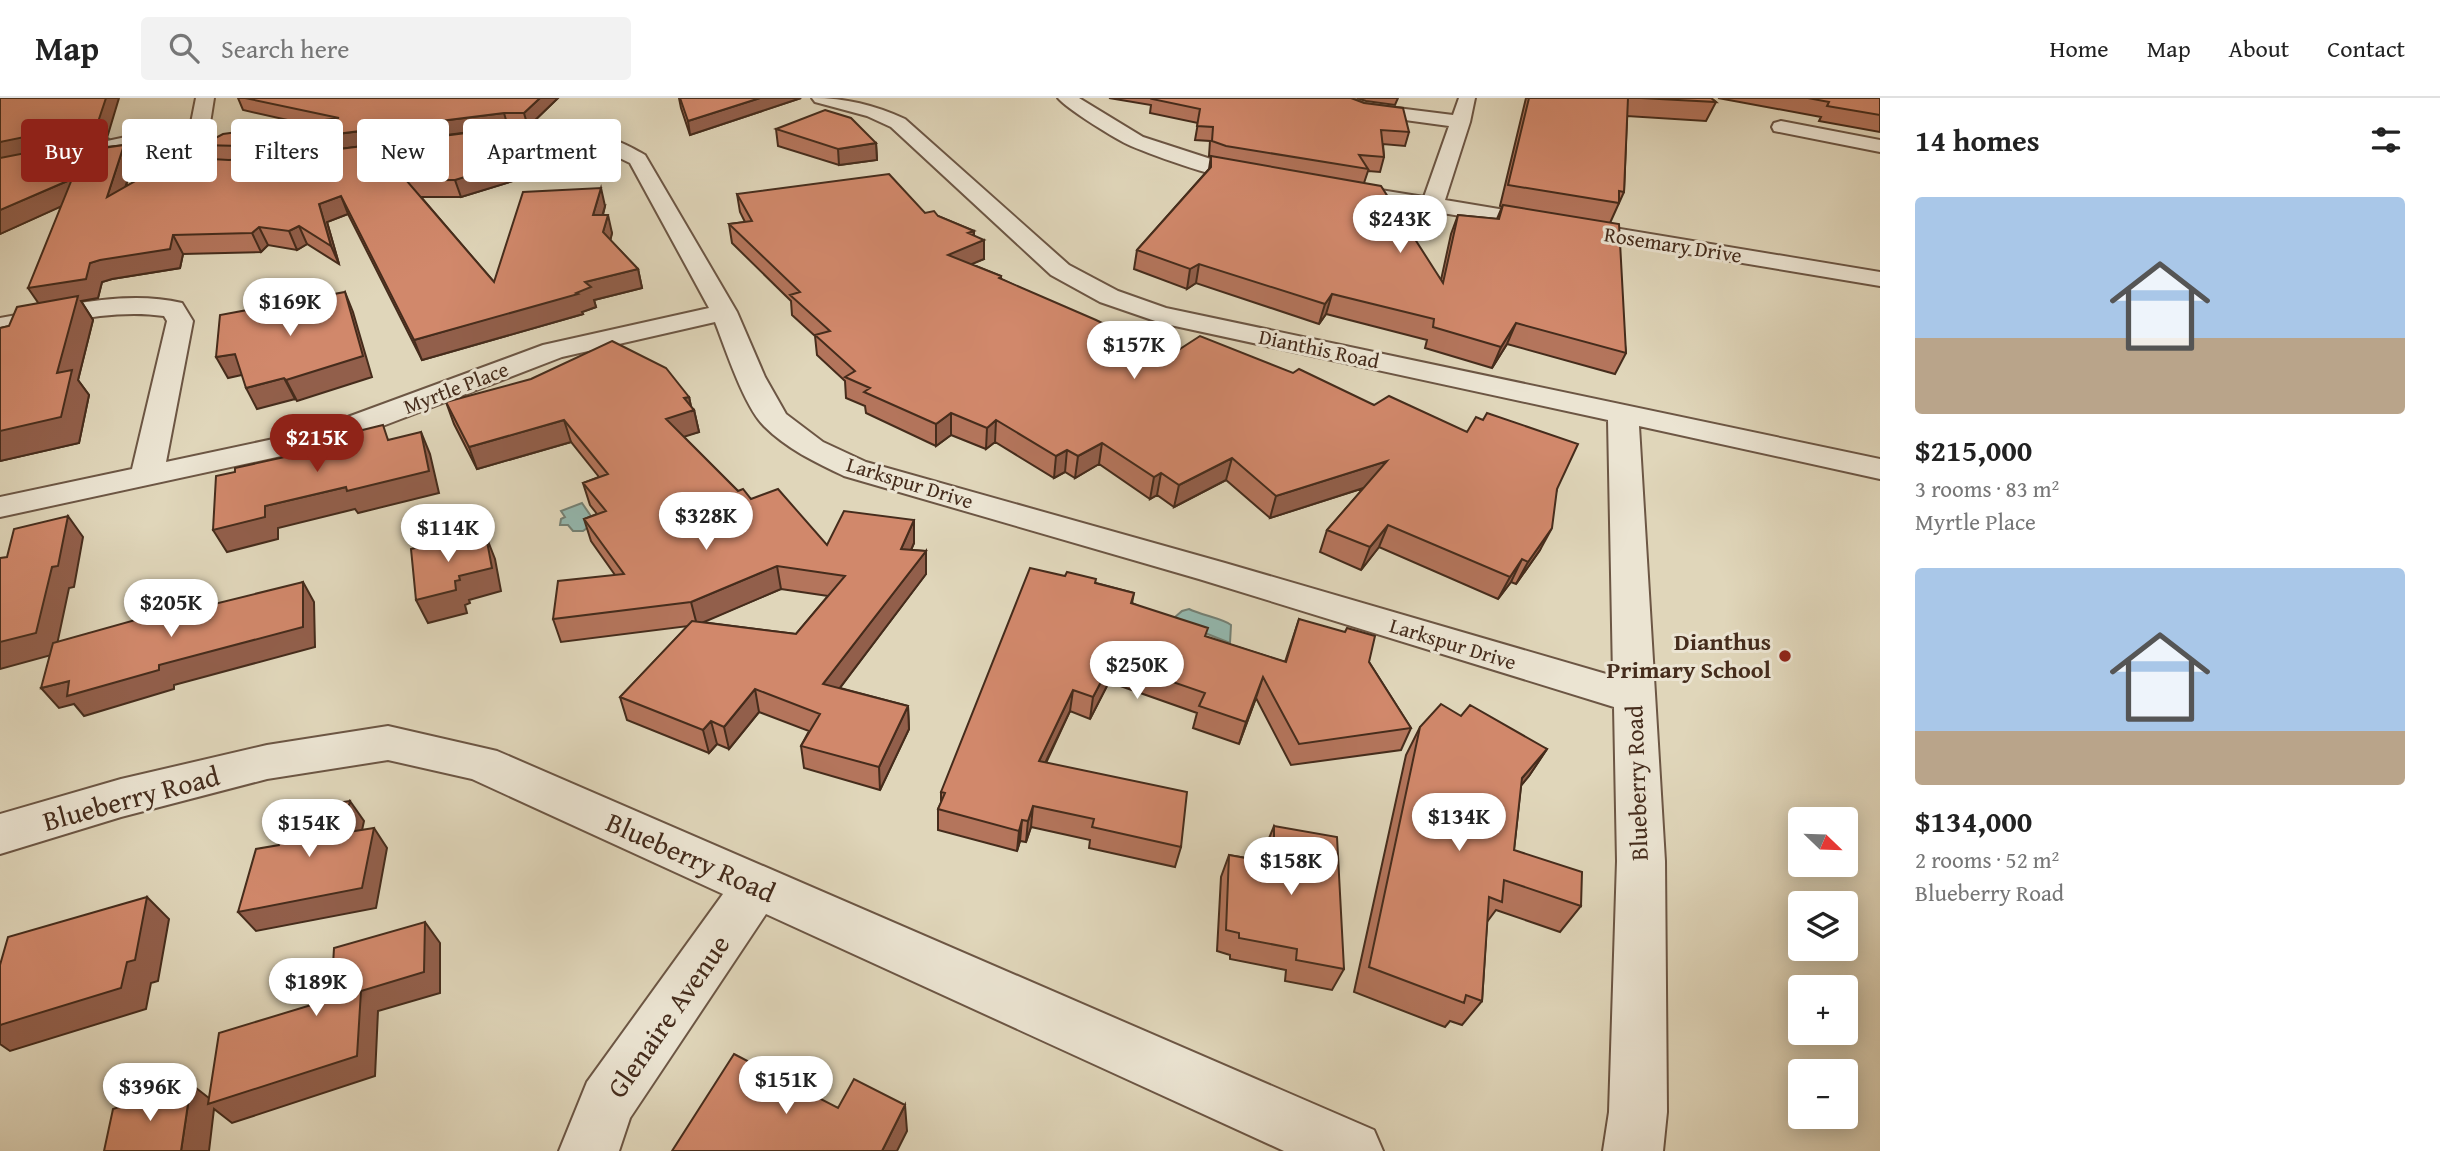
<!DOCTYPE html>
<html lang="en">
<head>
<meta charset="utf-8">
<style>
	:root { --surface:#fff; --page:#f2f2f2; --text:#222; --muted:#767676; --line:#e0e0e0; --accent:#8f2418 }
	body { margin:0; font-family:"Gentium Book Plus",serif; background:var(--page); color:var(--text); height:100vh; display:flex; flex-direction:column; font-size:26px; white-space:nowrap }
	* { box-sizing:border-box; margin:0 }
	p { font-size:23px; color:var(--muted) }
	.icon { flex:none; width:38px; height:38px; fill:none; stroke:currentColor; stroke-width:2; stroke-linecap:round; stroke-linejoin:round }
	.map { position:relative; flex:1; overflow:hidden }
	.panel { display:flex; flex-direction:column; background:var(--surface); width:560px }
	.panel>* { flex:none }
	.top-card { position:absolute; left:21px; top:21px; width:665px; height:63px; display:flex; gap:14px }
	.needle { width:46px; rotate:113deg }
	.buttons { position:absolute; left:1788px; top:709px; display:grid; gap:14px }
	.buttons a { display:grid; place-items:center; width:70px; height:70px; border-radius:7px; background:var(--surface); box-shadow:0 4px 18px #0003; font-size:35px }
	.price { position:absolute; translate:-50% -60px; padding:0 16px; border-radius:24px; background:#fff; color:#222; font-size:23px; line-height:46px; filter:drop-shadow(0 2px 4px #0008) }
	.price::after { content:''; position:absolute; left:50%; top:42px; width:21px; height:16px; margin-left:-10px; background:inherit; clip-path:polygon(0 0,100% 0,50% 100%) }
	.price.on { background:var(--accent); color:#fff }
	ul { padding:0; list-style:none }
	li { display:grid; align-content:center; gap:14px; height:371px; padding:0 35px }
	li span { display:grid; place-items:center; height:217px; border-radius:7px; color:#555 }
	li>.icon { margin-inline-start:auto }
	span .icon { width:126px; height:126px; fill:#fffc; stroke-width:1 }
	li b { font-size:30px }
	h2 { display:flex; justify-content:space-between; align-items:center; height:84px; padding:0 35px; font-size:30px }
	.pill { padding:0 24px; border-radius:7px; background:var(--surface); box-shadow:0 4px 18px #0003; font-size:24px; line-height:63px }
	.pill.on { background:var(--accent); color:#fff }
	header { display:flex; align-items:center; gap:42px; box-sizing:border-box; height:98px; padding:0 35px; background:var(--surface); border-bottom:2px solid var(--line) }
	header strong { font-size:33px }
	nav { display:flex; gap:38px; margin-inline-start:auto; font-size:24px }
	.search { width:490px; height:63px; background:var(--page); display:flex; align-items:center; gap:18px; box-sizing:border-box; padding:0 24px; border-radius:7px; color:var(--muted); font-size:26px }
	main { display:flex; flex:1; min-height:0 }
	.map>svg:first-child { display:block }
</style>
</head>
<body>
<header>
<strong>Map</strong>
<div class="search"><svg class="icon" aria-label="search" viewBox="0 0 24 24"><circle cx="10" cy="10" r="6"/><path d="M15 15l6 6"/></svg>Search here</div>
<nav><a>Home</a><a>Map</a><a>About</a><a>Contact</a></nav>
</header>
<main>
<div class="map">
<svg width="1880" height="1053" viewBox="0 0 1880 1053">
	<rect width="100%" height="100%" fill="#e0d6ba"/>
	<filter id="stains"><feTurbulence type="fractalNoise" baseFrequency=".00286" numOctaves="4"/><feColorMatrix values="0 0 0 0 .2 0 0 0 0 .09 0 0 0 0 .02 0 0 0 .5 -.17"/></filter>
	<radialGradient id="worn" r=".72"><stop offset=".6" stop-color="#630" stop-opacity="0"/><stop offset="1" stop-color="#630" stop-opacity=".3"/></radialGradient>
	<!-- water -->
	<path fill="#94b9b0" stroke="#748175" stroke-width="2" d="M582,405L595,424L583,433H573L568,427H560L561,421L565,419L561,413Z
		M1189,511C1201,517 1224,521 1231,527L1230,545L1195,531L1175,519L1182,513Z"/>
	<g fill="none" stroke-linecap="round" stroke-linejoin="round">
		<defs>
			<path id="minor" d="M196,0H214L204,63L244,69L247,73L244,77C227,82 194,81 183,66L189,37L0,78V66L191,25Z
				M812,0C846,0 874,7 905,21L1069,167L1118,193L1166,210L1880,361V381L1639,328L1665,763L1667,1014L1663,1053H1603L1609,1014L1617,763L1614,609L1199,481L844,378C815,364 787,351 764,328C744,308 726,252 715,224L562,259L367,334L295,355L0,419V399L132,371L167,223L164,218C109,210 53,227 0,236V220C59,210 122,191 182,205L193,223L166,364L278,340L345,320L543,247L709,210L630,65C590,44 543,40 498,45C484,46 455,55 446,43C462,22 590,36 616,43C626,46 636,52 645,57L737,214L765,279L786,316L823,344L866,364L1225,465L1613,578L1608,322L1161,225L1100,204L1051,177L891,29L867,18L815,4Z
				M1058,0H1079L1143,39L1223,65L1268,74L1271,78L1268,82C1240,90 1160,60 1131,48C1117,42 1067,11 1058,0Z
				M1327,0H1351L1365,6L1453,17L1459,0H1475L1470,24L1445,102L1880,174V188L1329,96L1326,91L1329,86L1337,85L1424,99L1449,28L1361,16L1330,4Z
				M1781,23L1880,42V54L1774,33L1772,29L1774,25Z
				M388,628L497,653L1374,1032L1383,1053H1284L766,816L630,1020L619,1053H559L587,984L723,796L472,681L388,662L267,681L121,719L0,756V716L121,681L267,647Z"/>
		</defs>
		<!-- minor casing -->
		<use href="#minor" stroke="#6c5644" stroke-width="4"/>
		<!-- minor -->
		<use href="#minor" fill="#ebe4d2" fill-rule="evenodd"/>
	</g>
	<!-- wall -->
	<path fill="#b4755c" stroke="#452c1c" stroke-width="2" fill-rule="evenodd" d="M0,0L107,40L93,43L97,50L124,47L133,64L126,88L193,60L209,61L202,47L301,25L243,12L238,0H558L528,29H508L359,49L506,30L508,39L569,37L575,64L461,99H421L494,184L605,108L603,117L612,135L610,142L638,171L642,190L594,202L596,209L582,214L583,216L422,262L348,116L327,124L339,166L307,146L297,152L268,147L261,154L183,156L180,170L112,181L102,184L98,200L81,203L93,222L78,282L89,297L79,345L0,363V230L9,228L38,205L61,108L0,136Z
		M679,0H801L690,37L681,10Z
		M1109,0H1351L1409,34L1405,48L1383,46L1384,59L1380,74L1368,73L1364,85L1441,182L1451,136L1458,117L1497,121L1502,109L1500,108L1526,0H1711L1716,4L1706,23L1627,18L1624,94L1610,125L1626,255L1615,276L1507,246L1492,270L1425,250L1427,242L1326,216L1319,226L1196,185L1187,191L1134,171L1137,152L1209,71L1211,58H1209L1210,43L1195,42L1198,25L1150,15L1151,7Z
		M1357,0H1398L1395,7L1366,3Z
		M1718,0H1880V34L1819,23L1821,19Z
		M776,31L876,45L877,62L839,67L778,48Z
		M737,96L925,115L938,118L974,133V137L984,161L971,166L1001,178V181L1169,258L1374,307L1557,391L1540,452L1516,486L1511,484L1498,501L1379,449L1361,472L1320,454L1327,432L1364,390L1270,420L1226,382L1174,409L1157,397L1150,401L1099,366L1075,380L1065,374L1054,380L995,344L986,351L951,337L936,348L866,315L865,308L846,300L845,283L817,257L815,238L792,217L791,203L732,145L729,126L745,124L740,114Z
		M689,299L691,309L694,312L699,334L683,338L738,393L827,447L914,422V445L911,452L926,453V476L840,590L908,608L909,631L880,692L804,670L801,648L809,633L759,614L729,651L717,646L709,655L627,622L620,599L688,528L561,544L553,521L615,477L591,443L584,421L597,416L590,407L583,385L599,379L571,344L477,371L454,326L446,304ZM781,491L828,498L796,536L702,524Z
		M1096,485L1134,495L1132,505L1206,539L1285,564L1299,521L1369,564L1411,630L1401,652L1291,667L1256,600L1239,646L1193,630L1197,615L1109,584L1090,621L1070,613L1046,665L1181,749L1175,769L1089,750L1090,742L1031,729L1026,744L1020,743L1017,753L938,732V711L941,705V694Z
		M1461,618L1547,651L1529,678L1521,687L1514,752L1581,808L1560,834L1496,812L1487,824L1482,903L1462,927L1450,923L1445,929L1354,894L1406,657L1420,629Z
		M1274,728L1344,871L1332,892L1285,883L1286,872L1230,861V857L1217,853L1221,779L1229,757L1265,763V750Z"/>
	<!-- shaded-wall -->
	<path fill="#925f4b" stroke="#452c1c" stroke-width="2" d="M106,0H119L107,40L93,43L101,59L89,52L0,63V44Z
		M540,0H558L528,29L524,15Z
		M760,0H801L690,37L688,23Z
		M504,15L508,29L248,63L241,48Z
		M506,30L510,47L496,39Z
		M569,37L575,64L461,99L455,82Z
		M876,45L877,62L839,67L838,51Z
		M124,47L133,64L117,116L107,99Z
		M72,81L82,99L0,136V112Z
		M601,90L605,108L597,136L593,117Z
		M341,98L348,116L327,124L339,166L331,148L319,106Z
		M608,117L612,135L608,153L603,134Z
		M299,128L307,146L297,152L289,133Z
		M259,129L268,147L261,154L252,135Z
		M974,133L973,146L984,142V161L948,176V157L968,135Z
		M173,137L183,156L180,170L112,181L102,184L98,200L81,203L93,222L78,282L89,297L79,345L0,363V333L57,275L41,209L28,190L90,165Z
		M1199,166L1196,185L1187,191L1190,171Z
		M638,171L642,190L594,202L596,209L582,214L583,216L422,262L414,242L576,195L585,184Z
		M345,194L353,214L372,279L297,303L286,282Z
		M1332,196L1326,216L1319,226L1325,206Z
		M1516,225L1507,246L1492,270L1501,249Z
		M235,256L246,276L228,280L216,259Z
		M284,280L295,301L257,311L246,290Z
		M689,299L692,313L694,312L699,334L671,343L666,321L684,300Z
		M951,315V337L936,348V326Z
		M564,322L571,344L477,371L469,349Z
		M996,322L995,344L986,351L987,330Z
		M421,334L430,356L439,395L358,415L355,411L278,430V441L227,454L213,432L265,408L346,389Z
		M1102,345L1099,366L1075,380L1078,358Z
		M1067,352L1065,374L1054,380L1056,358Z
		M1232,360L1226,382L1174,409L1179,387Z
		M1387,363L1379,385L1270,420L1276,398Z
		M1161,375L1157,397L1150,401L1154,379Z
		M68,418L83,439L74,489L69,490L55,556L0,571V544L52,469Z
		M914,422V445L902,473L901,451Z
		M1388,427L1379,449L1361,472L1370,449Z
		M1552,430L1540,452L1516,486L1528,464Z
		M486,438L495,461L501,493L469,502L470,505L465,507L467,515L428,525L416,502L455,483Z
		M926,453V476L826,608L823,586Z
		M1522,461L1511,484L1498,501L1510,479Z
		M777,468L781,491L697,527L691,504Z
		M303,484L314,504L315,549L174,587V591L84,618L74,606L59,610L41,590L69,583L159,567Z
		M1112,563L1109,584L1090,621L1093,599Z
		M1263,579L1256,600L1239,646L1246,624Z
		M755,591L759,614L729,651L724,629Z
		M1073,592L1070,613L1036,684L1039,663Z
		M908,608L909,631L880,692L879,669Z
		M711,623L717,646L709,655L703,632Z
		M1547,651L1529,678L1504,708L1522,680Z
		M350,703L364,723L357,756L342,735Z
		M1033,708L1031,729L1026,744L1028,723Z
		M1022,722L1020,743L1017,753L1019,733Z
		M374,730L387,750L376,810L256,833L238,814Z
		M147,799L169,821L158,883L151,885L146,911L10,953L0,946V927L127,864Z
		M425,824L440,845V895L378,913L375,978L232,1025L214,1011L209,1053H181L191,986L214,1004L361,893Z
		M905,1007L907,1033L897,1053H882Z"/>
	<!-- building -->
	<path fill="#d1886b" stroke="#452c1c" stroke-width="2" d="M0,0H106L98,24L0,44Z
		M245,0H540L524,15H504L241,48L202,47L223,36L339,20Z
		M680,0H760L688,23Z
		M1153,0H1351L1364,5L1403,10L1409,34L1381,32L1384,59L1359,57L1368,71L1226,48L1212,43L1213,29L1197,28L1200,11L1152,1Z
		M1529,0H1628L1624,94L1619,93V105L1508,87Z
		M1641,0H1711L1716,4Z
		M1808,0H1880V17L1827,8L1829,4Z
		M825,12L851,20L876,45L838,51L776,31Z
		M506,30L496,39L569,37L571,47L455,82H406L494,184L523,94L601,90L593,117H608L603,134L638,171L585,184L591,189L576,195L578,196L414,242L341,98L319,106L331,148L299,128L289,133L259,129L252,135L173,137L170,151L100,162L90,165L86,181L28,190L72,81L0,112V60L92,42L89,52L124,47L107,99L183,56L193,60L229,62L276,59Z
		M1211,58L1381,88L1443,185L1458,117L1499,121L1503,107L1619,126L1626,255L1516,225L1501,249L1433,229L1434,221L1332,196L1325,206L1199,166L1190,171L1137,152L1211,69Z
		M889,76L925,115L934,113L938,118L974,133L968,135L984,142L948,157L1001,178L999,180L1096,222L1169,258L1200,238L1293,275L1299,271L1374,307L1389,298L1467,334L1476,319L1483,322L1487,315L1578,346L1557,391L1552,430L1528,464L1522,461L1510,479L1388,427L1370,449L1327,432L1387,363L1276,398L1232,360L1179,387L1161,375L1154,379L1102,345L1078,358L1067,352L1056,358L996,322L987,330L951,315L936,326L864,294L870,290L845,279L855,273L815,237L830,233L790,197L800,194L729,126L752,123L737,96Z
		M345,194L363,258L286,282L284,280L246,290L235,256L216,259L220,217Z
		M78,198L57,275L72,272L61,319L0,333V230L9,228L17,209Z
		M612,243L666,270L689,299L684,300L694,312L666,321L738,393L743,391L751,401L778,391L827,447L844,413L914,422L901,451L926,453L823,586L908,608L879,669L801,648L820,616L755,591L724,629L711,623L703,632L620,599L692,523L796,536L845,478L777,468L691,504L553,521L558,483L624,476L584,421L606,413L583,385L608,376L564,322L469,349L446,304L531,281Z
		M383,327L388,342L421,334L429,373L347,393L346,389L265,408V419L213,432L216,378L235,374V370L344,346L342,337Z
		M68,418L58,468L52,469L36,535L0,544V460L7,459L14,431Z
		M474,436V441L486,438L492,470L459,478L460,482L455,483L456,492L416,502L411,451Z
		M1030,470L1065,478L1067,474L1096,481L1095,485L1134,495L1131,505L1208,530L1205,538L1286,564L1299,521L1345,534L1347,530L1375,538L1369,564L1411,630L1299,646L1263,579L1246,624L1199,608L1205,595L1112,563L1093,599L1073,592L1039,663L1187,694L1181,749L1092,729L1094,721L1033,708L1028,723L1022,722L1019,733L938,711L945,695L941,694Z
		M303,484V529L159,567V572L67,598L69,583L41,590L53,545L178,510V515Z
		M1441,606L1461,618L1470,607L1547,651L1522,680L1514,752L1582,774L1581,808L1504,782L1502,804L1489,799L1482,903L1466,897L1464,905L1369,869L1420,629Z
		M350,703L342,735L374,730L362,790L238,814L256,751L279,747L289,713Z
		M1274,728L1337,739L1344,871L1296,862L1297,851L1239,840V835L1226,832L1229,757L1274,765Z
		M147,799L135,862L127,864L121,890L0,927V867L8,839Z
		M425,824L424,874L361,893L357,958L208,1006L219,935L331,901L334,850Z
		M734,956L838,1010L854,981L905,1007L882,1053H672Z
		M191,986L181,1053H104L113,1011Z"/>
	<!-- markers -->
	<circle fill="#8f2418" stroke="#ebe4d2" stroke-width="2.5" cx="1785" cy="558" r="7"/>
	<g text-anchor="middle" stroke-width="6" stroke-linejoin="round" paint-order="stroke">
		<!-- far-street labels -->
		<g font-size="21" fill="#452c1c" stroke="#ebe4d2">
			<text transform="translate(1673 147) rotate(9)" y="7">Rosemary Drive</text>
			<text transform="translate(1319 251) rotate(12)" y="7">Dianthis Road</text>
			<text transform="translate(456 290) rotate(-21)" y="7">Myrtle Place</text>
			<text transform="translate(910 385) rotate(17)" y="7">Larkspur Drive</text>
			<text transform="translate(1453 546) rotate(17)" y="7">Larkspur Drive</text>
		</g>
		<!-- poi labels -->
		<g font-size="24" font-weight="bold" fill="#452c1c" stroke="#ebe4d2" text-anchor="end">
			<text x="1771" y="552">Dianthus<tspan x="1771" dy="28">Primary School</tspan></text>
		</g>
		<!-- street labels -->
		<g font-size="24" fill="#452c1c" stroke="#ebe4d2">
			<text transform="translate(1637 685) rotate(-92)" y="8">Blueberry Road</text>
		</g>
		<!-- near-street labels -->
		<g font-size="28" fill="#452c1c" stroke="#ebe4d2">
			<text transform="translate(131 700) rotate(-15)" y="10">Blueberry Road</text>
			<text transform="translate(691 759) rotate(24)" y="10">Blueberry Road</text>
			<text transform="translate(668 918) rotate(-55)" y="10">Glenaire Avenue</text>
		</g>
	</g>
	<rect width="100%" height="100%" filter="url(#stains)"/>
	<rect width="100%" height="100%" fill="url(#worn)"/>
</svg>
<div class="buttons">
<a><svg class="needle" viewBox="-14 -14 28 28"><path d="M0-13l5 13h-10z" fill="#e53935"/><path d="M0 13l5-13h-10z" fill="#767676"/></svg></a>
<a><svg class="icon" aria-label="layers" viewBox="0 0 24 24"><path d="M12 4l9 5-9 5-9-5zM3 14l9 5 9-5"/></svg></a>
<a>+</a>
<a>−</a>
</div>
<b class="price" style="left:1400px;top:157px">$243K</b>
<b class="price" style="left:290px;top:240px">$169K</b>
<b class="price" style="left:1134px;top:283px">$157K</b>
<b class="price on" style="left:317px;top:376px">$215K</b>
<b class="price" style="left:706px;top:454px">$328K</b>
<b class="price" style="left:448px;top:466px">$114K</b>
<b class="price" style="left:171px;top:541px">$205K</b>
<b class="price" style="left:1137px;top:603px">$250K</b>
<b class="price" style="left:1459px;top:755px">$134K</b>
<b class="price" style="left:309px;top:761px">$154K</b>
<b class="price" style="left:1291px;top:799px">$158K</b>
<b class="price" style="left:316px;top:920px">$189K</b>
<b class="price" style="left:786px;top:1018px">$151K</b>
<b class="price" style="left:150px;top:1025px">$396K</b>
<div class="top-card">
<a class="pill on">Buy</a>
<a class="pill">Rent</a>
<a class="pill">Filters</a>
<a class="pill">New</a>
<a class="pill">Apartment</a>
</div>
</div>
<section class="panel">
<h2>14 homes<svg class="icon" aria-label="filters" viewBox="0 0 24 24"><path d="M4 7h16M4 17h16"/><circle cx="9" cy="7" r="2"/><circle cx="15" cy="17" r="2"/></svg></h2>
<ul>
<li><span style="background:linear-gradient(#a9c7e8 65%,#b9a48a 0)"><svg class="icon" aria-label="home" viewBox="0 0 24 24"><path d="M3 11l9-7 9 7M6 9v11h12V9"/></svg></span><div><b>$215,000</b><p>3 rooms · 83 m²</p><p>Myrtle Place</p></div></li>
<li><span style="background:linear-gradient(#a9c7e8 75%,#b9a48a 0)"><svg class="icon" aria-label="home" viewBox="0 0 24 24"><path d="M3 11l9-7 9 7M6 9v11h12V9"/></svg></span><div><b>$134,000</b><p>2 rooms · 52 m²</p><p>Blueberry Road</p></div></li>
</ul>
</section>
</main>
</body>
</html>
